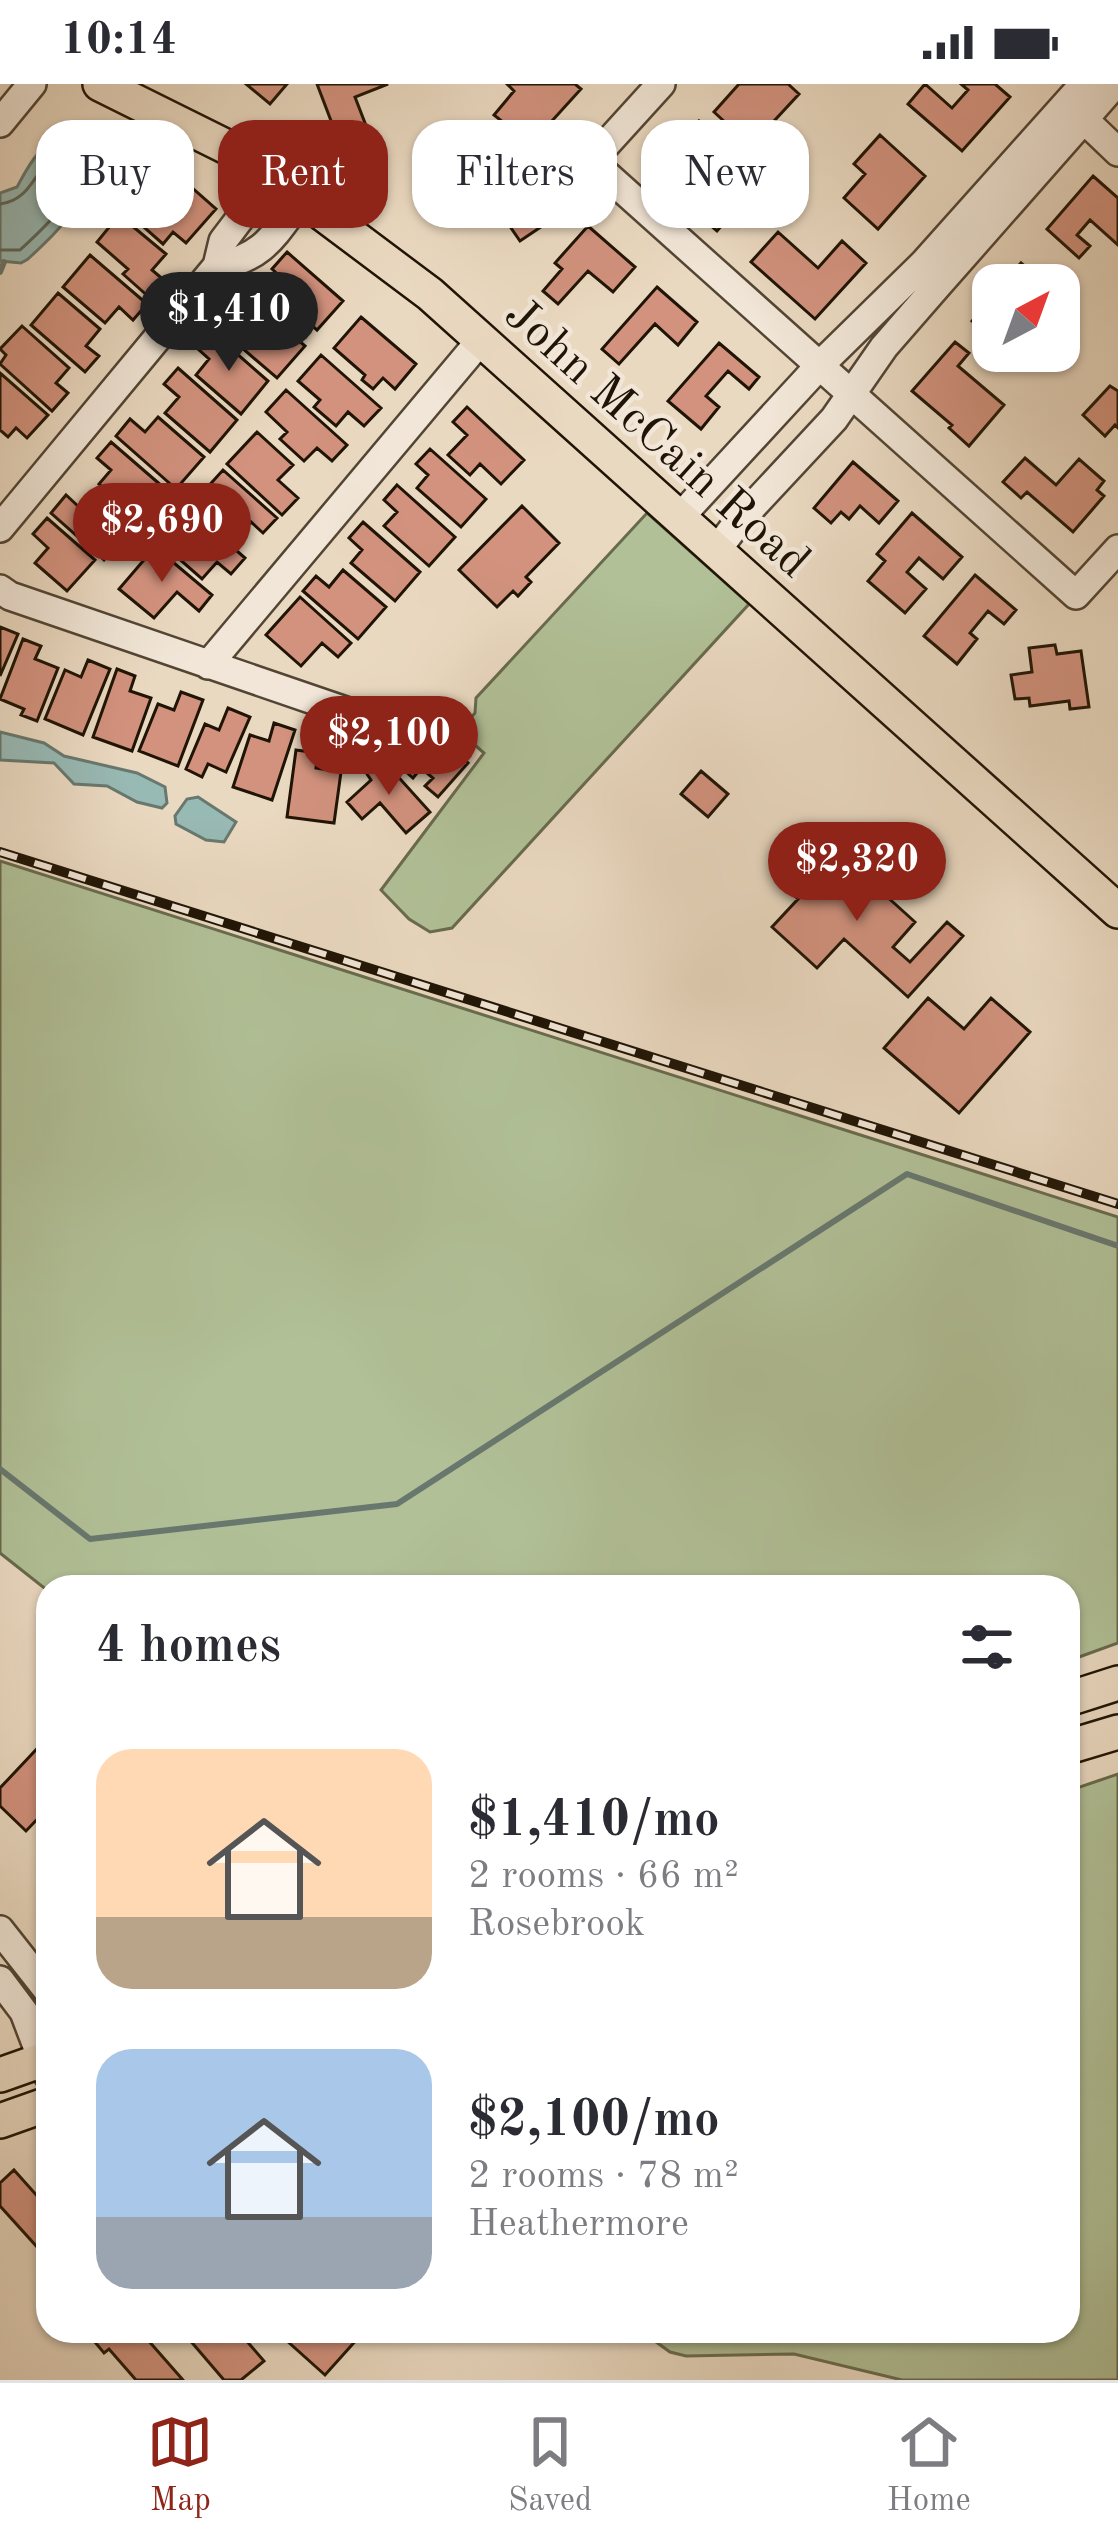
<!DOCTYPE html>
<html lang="en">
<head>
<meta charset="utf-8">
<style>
	:root { --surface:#fff; --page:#f2f2f3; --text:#2b2b33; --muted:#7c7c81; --line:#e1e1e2; --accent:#8f2418 }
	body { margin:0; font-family:"Old Standard TT",serif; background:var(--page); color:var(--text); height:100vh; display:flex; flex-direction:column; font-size:45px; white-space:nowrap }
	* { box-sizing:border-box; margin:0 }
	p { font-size:39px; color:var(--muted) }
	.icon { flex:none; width:66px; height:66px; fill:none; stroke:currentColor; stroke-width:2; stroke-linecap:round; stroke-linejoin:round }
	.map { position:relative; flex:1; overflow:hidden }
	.panel { position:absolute; left:36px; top:1491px; width:1044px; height:768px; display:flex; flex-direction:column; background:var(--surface); border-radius:36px; box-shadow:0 3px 9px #0004 }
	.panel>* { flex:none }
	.top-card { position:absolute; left:36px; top:36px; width:1047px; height:108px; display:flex; gap:24px }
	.needle { width:78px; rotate:41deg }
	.tools { position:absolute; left:972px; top:180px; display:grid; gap:24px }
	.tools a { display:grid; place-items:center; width:108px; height:108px; border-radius:24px; background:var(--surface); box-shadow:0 3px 9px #0004; font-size:60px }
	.price { position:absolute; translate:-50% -102px; padding:0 27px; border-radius:42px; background:var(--accent); color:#fff; font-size:39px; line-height:78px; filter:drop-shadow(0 3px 6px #0008) }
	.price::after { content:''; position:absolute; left:50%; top:72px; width:36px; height:27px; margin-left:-18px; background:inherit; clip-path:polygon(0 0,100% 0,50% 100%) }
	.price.active { background:#222; color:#fff }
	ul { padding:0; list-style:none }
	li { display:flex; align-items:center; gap:36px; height:300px; padding:0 60px }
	li span { display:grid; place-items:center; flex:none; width:336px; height:240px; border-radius:36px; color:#555 }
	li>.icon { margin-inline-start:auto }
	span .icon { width:144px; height:144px; fill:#fffc; stroke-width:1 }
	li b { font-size:51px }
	h2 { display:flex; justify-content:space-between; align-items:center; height:144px; padding:0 60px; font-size:51px }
	.chip { padding:0 42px; border-radius:36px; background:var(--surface); box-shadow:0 3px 9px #0004; font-size:42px; line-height:108px }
	.chip.active { background:var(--accent); color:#fff }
	.status { display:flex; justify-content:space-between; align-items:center; height:84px; padding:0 60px; background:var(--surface); direction:ltr }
	.status svg { height:33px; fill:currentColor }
	.menu { display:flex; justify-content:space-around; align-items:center; height:168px; border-top:3px solid var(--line); background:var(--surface); font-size:33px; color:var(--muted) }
	.menu a { display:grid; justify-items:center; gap:6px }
	.menu .active { color:var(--accent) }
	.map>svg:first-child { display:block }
</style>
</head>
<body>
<div class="status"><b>10:14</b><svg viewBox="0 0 49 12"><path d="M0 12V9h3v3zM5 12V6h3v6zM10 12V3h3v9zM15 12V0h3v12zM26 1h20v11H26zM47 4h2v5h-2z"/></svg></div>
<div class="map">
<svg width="1118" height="2296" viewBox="0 0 1118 2296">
	<rect width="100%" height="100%" fill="#ead9c1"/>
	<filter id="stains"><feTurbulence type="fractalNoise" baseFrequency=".00167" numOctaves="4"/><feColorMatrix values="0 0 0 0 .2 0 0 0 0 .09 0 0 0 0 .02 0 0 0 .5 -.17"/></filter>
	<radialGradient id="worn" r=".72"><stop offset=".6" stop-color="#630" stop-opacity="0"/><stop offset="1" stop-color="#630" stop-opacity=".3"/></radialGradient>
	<!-- green -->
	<path fill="#b1c097" stroke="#686a4e" stroke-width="3" d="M647,429L749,520L452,844L430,848L409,835L381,806L484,669L459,647L475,629L476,614Z
		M0,777L1118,1133V1559L1068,1577V1503H48V1507L0,1469Z
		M1118,1690V2296H902L794,2270L686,2272L670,2268L641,2247H1068V1707Z"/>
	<!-- water -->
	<path fill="#98bab5" stroke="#68786f" stroke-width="3" d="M69,53L79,55L89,67C94,114 60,145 28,175L21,179L0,177V109L17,103C30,79 40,58 69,53Z
		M0,648L44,659L64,672L137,689L165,703L167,719L162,724L137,718L107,702L74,700L54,679L0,676Z
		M198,713L236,738L224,758L206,756L176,740L175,732L187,715Z"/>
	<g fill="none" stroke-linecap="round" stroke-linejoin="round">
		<!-- shore -->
		<path stroke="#5c675d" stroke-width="3" d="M0,120C36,116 34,76 68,65L76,69C84,110 48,140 20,166H0"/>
		<!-- stream -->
		<path stroke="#68786f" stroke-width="6" d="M0,188L4,178
			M0,1385L90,1455L397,1420L907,1090L1118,1162"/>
	</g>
	<!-- building -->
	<path fill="#d2927e" stroke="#1f1405" stroke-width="3" d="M246,0H287L270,20Z
		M317,0H388L355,13L370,52L341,63Z
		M575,0L581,5L531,60L494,31L514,7L507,0Z
		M739,0H788L799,10L751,62L714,28Z
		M925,0L952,24L968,6L961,0H995L1010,13L962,67L908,20Z
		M699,37L721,57L703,77L746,114L717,147L697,130L704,121L667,88L674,80L667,73Z
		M880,51L925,92L878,145L844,114L865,90L854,80Z
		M502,76L515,95L529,86L560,130L520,157L476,93Z
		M164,79L216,125L186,159L173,148L163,160L138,138L149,126L134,112Z
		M1093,92L1118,114V161L1090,136L1077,151L1090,162L1079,174L1047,145Z
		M119,131L166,170L152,186L165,197L150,214L123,190L128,185L97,158Z
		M588,142L635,183L613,208L588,187L558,220L543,207L562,185L555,179Z
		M778,148L818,184L842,157L866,179L815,235L751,178Z
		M287,168L343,217L317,246L294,225L286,234L275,224L284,213L276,205L284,196L272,185Z
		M90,171L147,220L133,236L119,223L105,239L63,203Z
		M1021,179L1046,201H1002Z
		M657,203L697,238L678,261L655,240L619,280L602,265Z
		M58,209L100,245L86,262L99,272L85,288L31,241Z
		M247,211L305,262L277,294L219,244Z
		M993,212V254L972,237Z
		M361,233L416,280L395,305L383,294L373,305L362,296L365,291L334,264Z
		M22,242L69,284L56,299L68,309L52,327L0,280L6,271L0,265Z
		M211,247L268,297L241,330L196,291L209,275L197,264Z
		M955,258L969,269L958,282L1004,321L969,362L949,344L952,341L912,307Z
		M719,259L759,293L749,305L728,287L706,312L719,323L701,345L668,317Z
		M321,271L381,324L364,342L348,328L336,342L314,323L320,316L298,297Z
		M178,284L237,336L210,368L165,329L179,313L164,300Z
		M0,289L48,331L27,354L16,344L8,353L0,346Z
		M1110,302L1118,307V344L1115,341L1105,352L1083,331Z
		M286,306L347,361L332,377L317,364L304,377L280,355L287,348L266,328Z
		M467,323L524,376L501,400L480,380L470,391L448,371L467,351L453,338Z
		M158,333L204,373L176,405L116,352L130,335L145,348Z
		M257,348L293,381L278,396L298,414L282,431L227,380Z
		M111,358L170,409L144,440L99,400L111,386L97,374Z
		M430,365L486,415L461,443L417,404L428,391L416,380Z
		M1025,374L1056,401L1079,375L1104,397L1097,406L1104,412L1073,448L1027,408L1021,414L1003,398Z
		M853,378L898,417L879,439L860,422L849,435L841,428L831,439L814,424Z
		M223,386L277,434L263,449L251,438L237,454L195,417Z
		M397,401L455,453L429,482L384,442L397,428L384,416Z
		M93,408L133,443L104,476L51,429L66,411L79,423Z
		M522,422L559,459L526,493L531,498L518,512L513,507L497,523L459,486Z
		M189,425L245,474L231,490L217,478L202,495L160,458Z
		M912,429L962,473L943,495L919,474L907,488L926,505L905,529L868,497L885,477L877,470Z
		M47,434L95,476L67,507L35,479L48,464L33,450Z
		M363,438L420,488L395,517L351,479L362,466L349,454Z
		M155,463L212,511L199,527L177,508L154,534L119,505Z
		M343,486L386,523L358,555L303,507L316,492L329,503Z
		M975,491L1016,526L1004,540L988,527L970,549L977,555L957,580L924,552Z
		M300,513L351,559L338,573L322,559L301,582L266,551Z
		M0,543L18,550L0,592Z
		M23,555L41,562L35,575L58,584L37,637L21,631L24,625L0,615Z
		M1055,561L1057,570L1081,567L1089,623L1070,625L1069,617L1030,622L1029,614L1015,615L1011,591L1032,588L1029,564Z
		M88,576L110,585L83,651L45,635L65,586L81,593Z
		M117,585L135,592L130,607L151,614L132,667L93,653Z
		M181,608L203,616L178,682L139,667L158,620L174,626Z
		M228,624L250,633L226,688L208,680L202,693L186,685L205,640L219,646Z
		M409,628L468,679L438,713L425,702L433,694L421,684L413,694L393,676L409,658L394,644Z
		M274,639L295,646L272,716L233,703L250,651L269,657Z
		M296,666L318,669L316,684L341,688L334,739L287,733Z
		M383,676L430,728L406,749L380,719L362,735L347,718L371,696L367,690Z
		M701,687L728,710L708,733L681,710Z
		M842,772L915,838L893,863L910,878L947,838L963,852L908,913L844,855L817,884L772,843L798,815L785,803L808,778L824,792Z
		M928,914L964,945L991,914L1030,948L959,1029L884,964Z
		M48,1653V1724L26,1747L0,1722V1704Z
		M14,2086L48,2124V2175L0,2122V2099Z
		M105,2247H140L183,2296H136L109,2265L104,2269L94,2257Z
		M182,2247H238L264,2277L241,2296H224Z
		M276,2247H353L359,2253L325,2291Z"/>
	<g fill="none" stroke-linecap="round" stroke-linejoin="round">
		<defs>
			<path id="minor" d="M661,0L591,77L1076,511L1118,465
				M1074,26L1118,68
				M0,39L32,0
				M217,182C265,174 275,149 303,113
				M680,433L821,280L924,179L1084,0
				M0,444L217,182L223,157L273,91
				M716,467L738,438L834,335L884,263L938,201L1115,0
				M0,505L10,512L360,632
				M208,581L480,257
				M0,1846L48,1907
				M0,1896L24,1928L48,1991"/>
			<path id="major" d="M100,0L247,73L430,210L1118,827
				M1068,1615L1118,1599
				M1068,1663L1118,1648
				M0,1991L48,1974
				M0,2037L48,2020"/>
		</defs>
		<!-- minor casing -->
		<use href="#minor" stroke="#524534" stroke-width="32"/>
		<!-- major casing -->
		<use href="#major" stroke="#1f1405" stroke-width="38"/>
		<!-- minor -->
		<use href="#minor" stroke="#f1e6d7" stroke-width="27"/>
		<!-- major -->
		<use href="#major" stroke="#ead9c1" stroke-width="33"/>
		<defs>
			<path id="rail" d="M0,768L1118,1120"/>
		</defs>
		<!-- rail casing -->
		<use href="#rail" stroke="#1f1405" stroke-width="10"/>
		<!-- rail -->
		<use href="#rail" stroke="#f1e6d7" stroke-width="6" stroke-dasharray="18" stroke-linecap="butt"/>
	</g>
	<g text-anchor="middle" stroke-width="9" stroke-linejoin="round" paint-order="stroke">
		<!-- street labels -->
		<g font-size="48" fill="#1f1405" stroke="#f1e6d7">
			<text transform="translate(659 352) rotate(42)" y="17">John McCain Road</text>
		</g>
	</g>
	<rect width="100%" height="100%" filter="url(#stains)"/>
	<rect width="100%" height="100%" fill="url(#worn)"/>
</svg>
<div class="tools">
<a><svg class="needle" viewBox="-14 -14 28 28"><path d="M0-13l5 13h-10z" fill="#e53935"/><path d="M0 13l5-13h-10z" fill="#7c7c81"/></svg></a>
</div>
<b class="price active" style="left:229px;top:290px">$1,410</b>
<b class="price" style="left:162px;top:501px">$2,690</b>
<b class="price" style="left:389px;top:714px">$2,100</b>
<b class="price" style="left:857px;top:840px">$2,320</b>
<div class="top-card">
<a class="chip">Buy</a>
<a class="chip active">Rent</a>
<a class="chip">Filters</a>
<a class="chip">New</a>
</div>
<section class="panel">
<h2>4 homes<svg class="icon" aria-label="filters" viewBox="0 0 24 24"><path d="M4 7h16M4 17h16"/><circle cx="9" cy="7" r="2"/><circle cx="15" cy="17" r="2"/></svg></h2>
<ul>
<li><span style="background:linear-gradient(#ffd9b3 70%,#b9a48a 0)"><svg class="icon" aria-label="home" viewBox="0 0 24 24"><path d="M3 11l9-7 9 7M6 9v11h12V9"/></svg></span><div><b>$1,410/mo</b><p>2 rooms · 66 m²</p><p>Rosebrook</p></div></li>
<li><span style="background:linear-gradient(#a9c7e8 70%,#9aa5b1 0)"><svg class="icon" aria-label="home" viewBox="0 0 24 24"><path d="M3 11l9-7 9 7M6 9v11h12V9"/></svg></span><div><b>$2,100/mo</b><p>2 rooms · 78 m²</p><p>Heathermore</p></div></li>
</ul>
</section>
</div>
<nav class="menu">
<a class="active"><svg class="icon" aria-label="map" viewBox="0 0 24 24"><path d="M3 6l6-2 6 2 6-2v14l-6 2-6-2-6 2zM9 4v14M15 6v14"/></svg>Map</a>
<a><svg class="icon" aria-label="saved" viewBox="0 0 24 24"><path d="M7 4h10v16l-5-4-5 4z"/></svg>Saved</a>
<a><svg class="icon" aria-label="home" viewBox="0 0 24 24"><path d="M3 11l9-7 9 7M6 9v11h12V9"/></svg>Home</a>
</nav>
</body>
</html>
